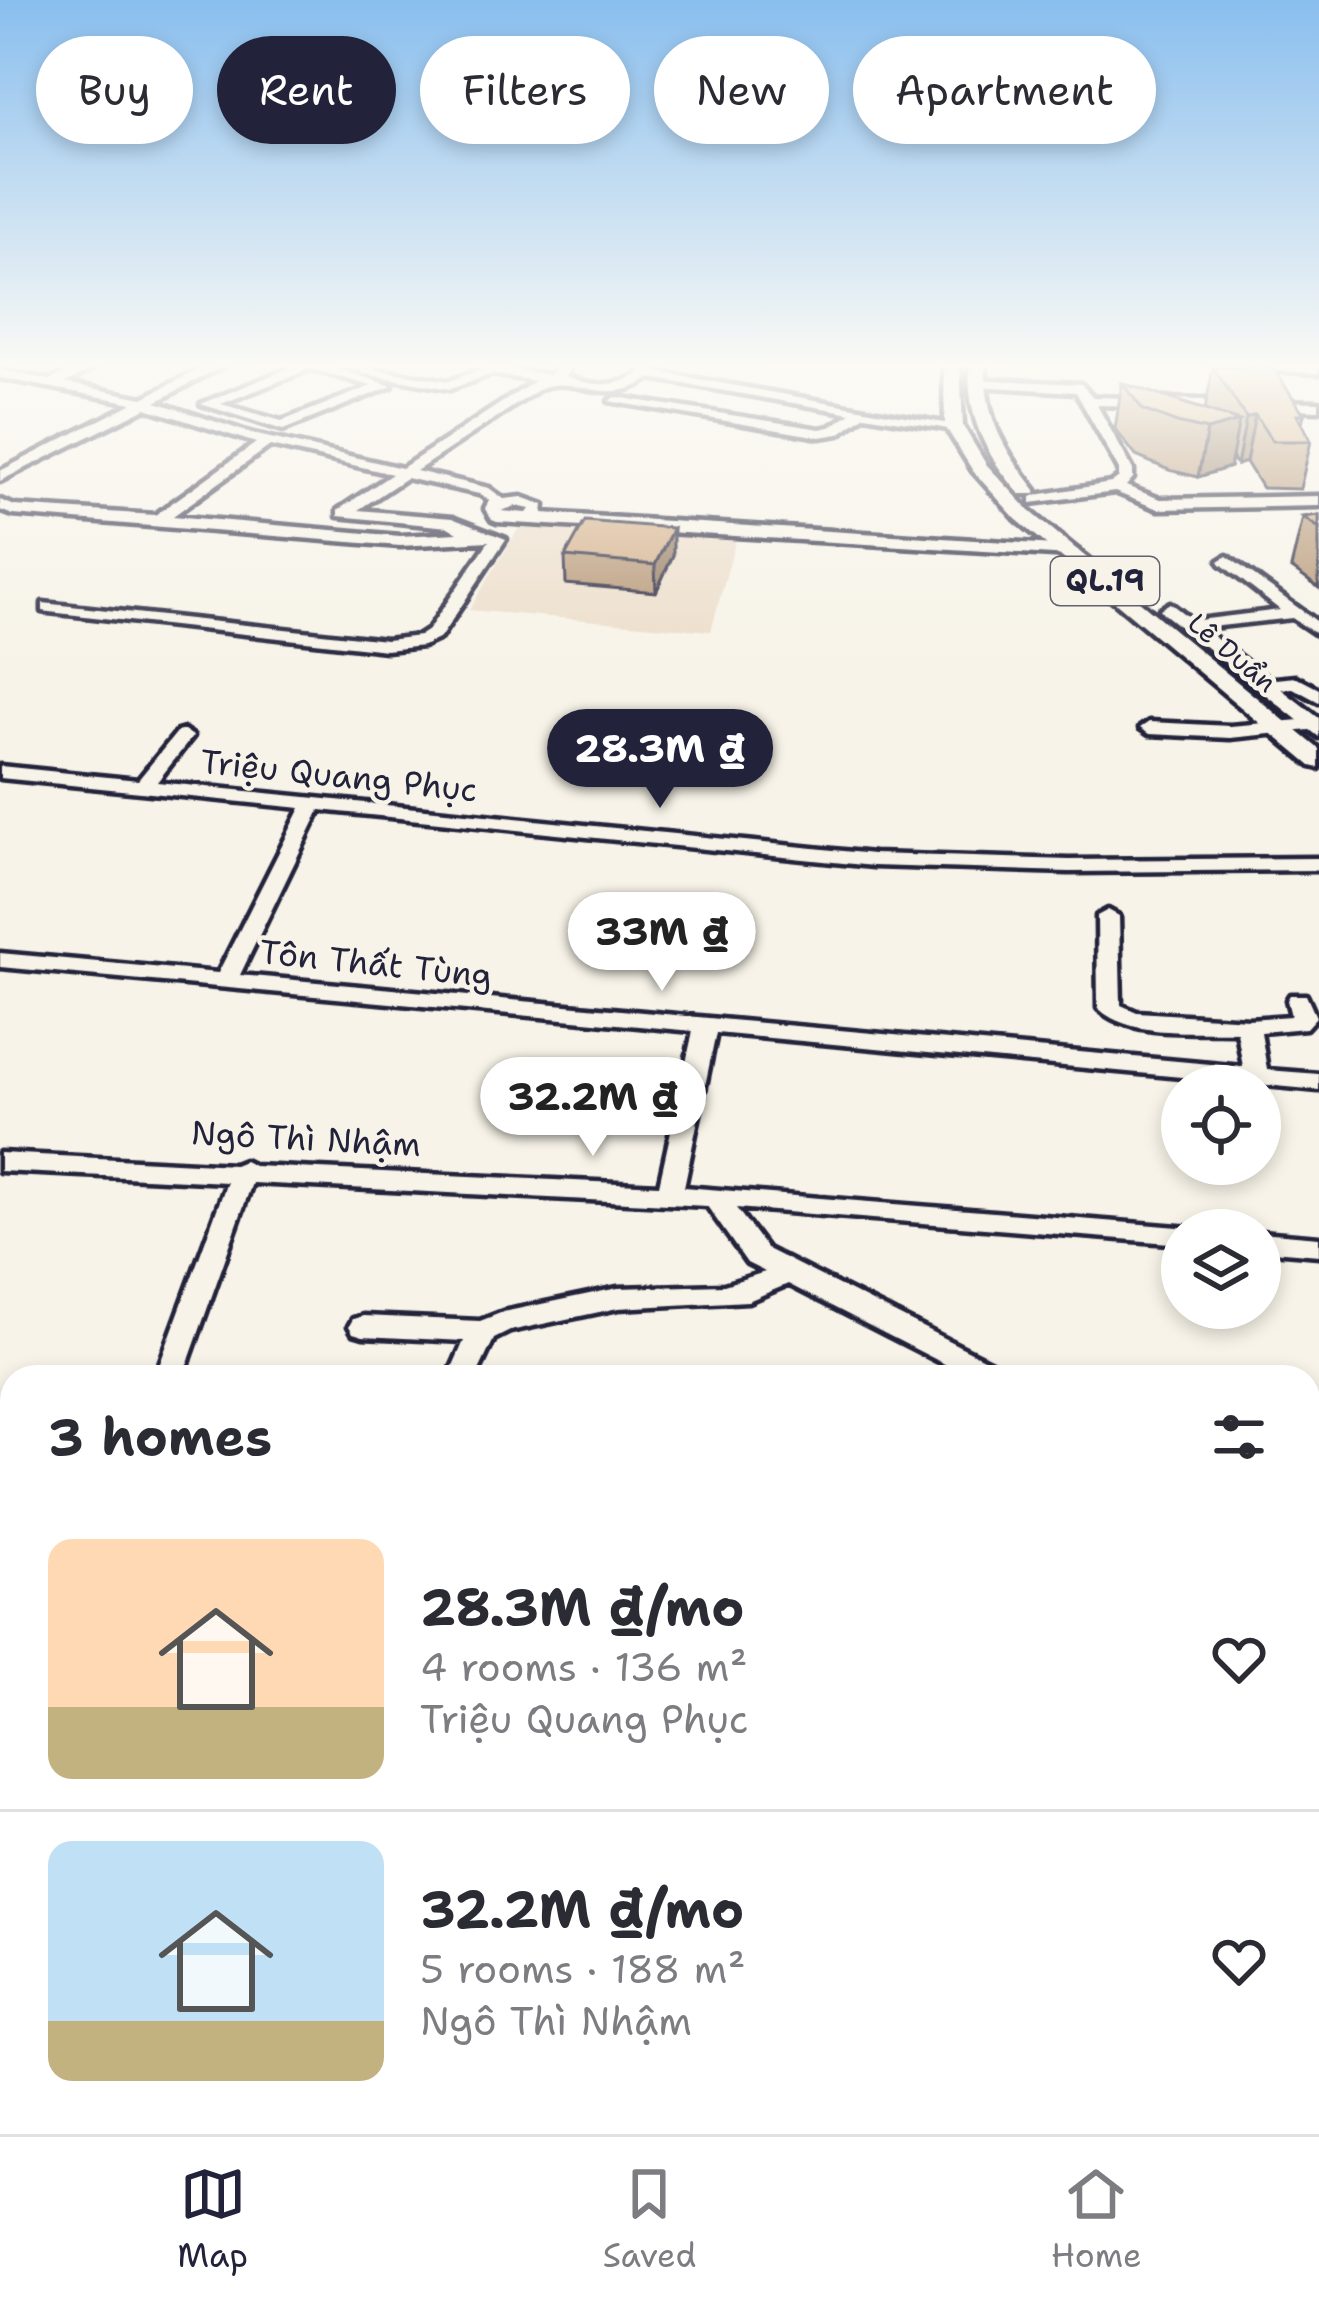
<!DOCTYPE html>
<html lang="en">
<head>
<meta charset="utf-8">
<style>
	:root { --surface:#fff; --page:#f7f7f7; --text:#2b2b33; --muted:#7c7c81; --line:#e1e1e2; --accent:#22223b }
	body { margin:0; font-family:"Shantell Sans",sans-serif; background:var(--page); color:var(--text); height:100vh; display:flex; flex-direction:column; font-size:45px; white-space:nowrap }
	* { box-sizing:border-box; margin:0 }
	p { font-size:39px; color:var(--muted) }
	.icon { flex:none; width:66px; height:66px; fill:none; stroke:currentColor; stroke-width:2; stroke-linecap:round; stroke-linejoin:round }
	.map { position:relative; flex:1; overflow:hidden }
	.side { position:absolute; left:0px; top:1365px; width:1320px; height:771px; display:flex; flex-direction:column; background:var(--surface); border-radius:36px 36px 0 0; box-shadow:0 6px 18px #0003 }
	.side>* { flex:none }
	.top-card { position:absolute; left:36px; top:36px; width:1248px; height:108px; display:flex; gap:24px }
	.tools { position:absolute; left:1161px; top:1065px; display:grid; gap:24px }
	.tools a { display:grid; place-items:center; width:120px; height:120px; border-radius:50%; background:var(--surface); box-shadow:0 6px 18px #0003; font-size:60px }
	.price { position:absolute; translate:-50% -102px; padding:0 27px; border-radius:42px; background:#fff; color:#222; font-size:39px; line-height:78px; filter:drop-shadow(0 3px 6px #0008) }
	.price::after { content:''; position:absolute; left:50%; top:72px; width:36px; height:27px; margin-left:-18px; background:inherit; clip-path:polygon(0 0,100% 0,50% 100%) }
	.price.active { background:var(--accent); color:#fff }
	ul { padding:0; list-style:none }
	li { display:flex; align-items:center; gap:36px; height:300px; padding:0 48px }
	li+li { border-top:3px solid var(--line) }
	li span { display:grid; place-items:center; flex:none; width:336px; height:240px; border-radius:24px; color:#555 }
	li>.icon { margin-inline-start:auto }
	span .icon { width:144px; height:144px; fill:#fffc; stroke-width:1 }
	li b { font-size:51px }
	h2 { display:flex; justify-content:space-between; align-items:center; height:144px; padding:0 48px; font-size:51px }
	.tag { padding:0 42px; border-radius:54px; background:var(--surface); box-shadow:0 6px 18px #0003; font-size:42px; line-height:108px }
	.tag.active { background:var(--accent); color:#fff }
	.menu { display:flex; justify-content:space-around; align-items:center; height:168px; border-top:3px solid var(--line); background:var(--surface); font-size:33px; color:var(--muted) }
	.menu a { display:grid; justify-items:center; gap:6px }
	.menu .active { color:var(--accent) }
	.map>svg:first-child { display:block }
</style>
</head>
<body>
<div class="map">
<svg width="1319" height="2134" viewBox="0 0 1319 2134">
	<rect width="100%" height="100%" fill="#f7f3e8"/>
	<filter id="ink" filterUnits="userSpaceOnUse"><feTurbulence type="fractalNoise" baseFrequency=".00833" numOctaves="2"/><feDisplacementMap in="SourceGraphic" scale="24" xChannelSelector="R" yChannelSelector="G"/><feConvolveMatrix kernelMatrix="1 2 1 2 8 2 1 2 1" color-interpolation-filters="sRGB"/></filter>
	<g filter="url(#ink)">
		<!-- built -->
		<path fill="#ecddca" d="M536,522L737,535L711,631L469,610L519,528Z"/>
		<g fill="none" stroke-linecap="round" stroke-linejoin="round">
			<defs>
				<path id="minor" d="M83,365H99L66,383L143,398L208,365H224L156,402L253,434L402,468L535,381L492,374L450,389L366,374L361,373V367L449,381L491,366L550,375L558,365H571L566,376C592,387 617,388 641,373L637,365H649L653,371L961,426L954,430L865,415L839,434L820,437L609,401L616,397L820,429L830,427L851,413L651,378C605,409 576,374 541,388L416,471L489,488L504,499L522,497L544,505L543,513L1071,546L1079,551L1071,556L497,522L492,520L485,509L489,500L479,494L406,478L358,510L452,518L506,539L440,638L423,646L386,650L49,612L43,611V603L386,640L419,636L428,630L489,541L400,546L13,515L0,510V500L15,506L155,515L256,443L146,408L0,481V471L133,403L0,378V370L50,380ZM270,446L392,474L338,510V516L448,527L458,533L400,536L173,516ZM516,506L530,509L527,513L501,511Z
					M297,365H326L392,386L283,430L201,404ZM310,369L372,386L282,421L221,404Z
					M1240,365H1319V373L1246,369Z
					M971,379L1081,384L1093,397L1241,401L1243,404L1236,408L1097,405L1133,470V478L1126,486L1160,499L1319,496V506L1158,509L1115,492L1031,503V497L1036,495L1111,483L1119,477V470L1076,392L976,386L969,382Z
					M1270,401L1319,402V410L1265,408L1263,405Z
					M1227,556L1319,623V636L1292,618L1184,630L1181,626L1190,621L1280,610L1221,564L1219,561Z
					M1296,677L1319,689V702L1293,688L1264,690L1255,685L1264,680Z
					M1312,719L1319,721V729L1230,738L1149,734L1140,728L1149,722L1230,726Z
					M184,730L193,736L157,782L873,854L1069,860L1319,858V870L1069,872L873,866L320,810L240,975L1243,1067L1237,1032C1196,1030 1130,1039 1098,1008L1097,916L1108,910L1119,916L1121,1005L1137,1012L1248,1019L1291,1016L1287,1000L1290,995H1306L1316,1017L1306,1028L1261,1032L1267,1070L1319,1074V1090L716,1033L684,1187L1191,1228L1182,1230V1244L736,1208L767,1249L1005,1369L1009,1377H970L788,1284L748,1301L618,1308L510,1331L494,1339L476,1377H448L464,1341L363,1336L353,1333L349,1326L353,1319L363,1316L480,1321L503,1312L618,1288L724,1285L765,1272L747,1263L707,1206L252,1183L183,1377H155L227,1182L0,1171V1153L234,1165L244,1161L254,1166L659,1185L693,1031L0,967V953L218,973L301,808L0,778V766L138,780L177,732Z
					M1260,1232L1319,1237V1255L1260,1250Z
					M1308,1704L1319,1708V1750L1308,1745Z"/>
				<path id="major" d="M944,365H960L963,426L986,464L1030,511L1319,749V768L1311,766L1016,519L973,471L945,426Z
					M970,365H986C984,418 1004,450 1036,490L1034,494H1020C986,455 966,418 970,365Z
					M1170,603L1319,718V737L1163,613L1160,609Z"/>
			</defs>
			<!-- minor casing -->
			<use href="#minor" stroke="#22223b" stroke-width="9"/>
			<!-- major casing -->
			<use href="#major" stroke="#22223b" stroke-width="9"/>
			<!-- minor -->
			<use href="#minor" fill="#f7f3e8" fill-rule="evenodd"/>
			<!-- major -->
			<use href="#major" fill="#f7f3e8" fill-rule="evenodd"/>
		</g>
		<!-- wall -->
		<path fill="#b49371" stroke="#22223b" stroke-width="3" d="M1213,367L1304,414L1302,423L1311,441L1300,489L1262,488L1246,462L1237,465L1232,457L1230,467L1198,477L1169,470L1136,456L1115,429L1122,383L1205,410Z
			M1319,515V588L1291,568L1303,517Z
			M673,555L656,592L566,584L565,557Z"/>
		<!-- shaded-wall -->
		<path fill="#92785c" stroke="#22223b" stroke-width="3" d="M1255,415L1246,462L1237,465L1246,418Z
			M1239,421L1230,467L1198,477L1207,430Z
			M673,528V555L656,592L655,565Z"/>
		<!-- building -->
		<path fill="#d1ab83" stroke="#22223b" stroke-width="3" d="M1213,367L1273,368L1304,414H1297L1311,441H1272L1255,415L1246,418Z
			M1122,383L1239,421L1207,430L1177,423L1143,410Z
			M1319,515V528L1303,517Z
			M585,521L673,528L655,565L565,557Z"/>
	</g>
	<!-- sky -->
	<linearGradient id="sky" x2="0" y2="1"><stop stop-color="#89beee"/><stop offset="0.55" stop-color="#fbfaf5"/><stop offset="1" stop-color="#fbfaf5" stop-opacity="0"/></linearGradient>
	<rect width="1319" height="664" fill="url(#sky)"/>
	<g text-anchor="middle" stroke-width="9" stroke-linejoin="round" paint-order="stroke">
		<!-- far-street labels -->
		<g font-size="27" fill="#22223b" stroke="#f7f3e8">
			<text transform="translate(1232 653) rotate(40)" y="9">Lê Duẩn</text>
		</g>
		<!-- shield labels -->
		<rect fill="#f7f3e8" stroke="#62616f" stroke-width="3" x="1051" y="557" width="108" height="48" rx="9"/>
		<g font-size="30" font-weight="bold" fill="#22223b">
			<text x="1105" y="591">QL.19</text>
		</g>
		<!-- street labels -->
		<g font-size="33" fill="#22223b" stroke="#f7f3e8">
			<text transform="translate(339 775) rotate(6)" y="12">Triệu Quang Phục</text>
			<text transform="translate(376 963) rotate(6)" y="12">Tôn Thất Tùng</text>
			<text transform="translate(306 1138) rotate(3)" y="12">Ngô Thì Nhậm</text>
		</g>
	</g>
</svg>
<div class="tools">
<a><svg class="icon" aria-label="locate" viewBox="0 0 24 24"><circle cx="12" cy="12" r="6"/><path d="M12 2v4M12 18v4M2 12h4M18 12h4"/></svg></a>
<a><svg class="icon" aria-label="layers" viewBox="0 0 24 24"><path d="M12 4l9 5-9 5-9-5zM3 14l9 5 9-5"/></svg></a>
</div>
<b class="price active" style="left:660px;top:811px">28.3M ₫</b>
<b class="price" style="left:662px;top:994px">33M ₫</b>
<b class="price" style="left:593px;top:1159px">32.2M ₫</b>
<div class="top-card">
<a class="tag">Buy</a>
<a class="tag active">Rent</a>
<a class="tag">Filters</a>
<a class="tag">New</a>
<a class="tag">Apartment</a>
</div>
<section class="side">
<h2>3 homes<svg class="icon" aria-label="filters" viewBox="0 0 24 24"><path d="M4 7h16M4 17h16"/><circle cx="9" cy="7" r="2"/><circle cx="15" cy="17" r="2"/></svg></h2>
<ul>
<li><span style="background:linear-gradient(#ffd9b3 70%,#c2b280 0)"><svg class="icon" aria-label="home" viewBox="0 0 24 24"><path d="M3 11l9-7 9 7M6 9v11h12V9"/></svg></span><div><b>28.3M ₫/mo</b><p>4 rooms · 136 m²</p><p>Triệu Quang Phục</p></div><svg class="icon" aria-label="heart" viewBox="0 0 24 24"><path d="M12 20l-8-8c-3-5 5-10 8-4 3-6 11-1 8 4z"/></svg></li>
<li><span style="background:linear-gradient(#bfe0f5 75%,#c2b280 0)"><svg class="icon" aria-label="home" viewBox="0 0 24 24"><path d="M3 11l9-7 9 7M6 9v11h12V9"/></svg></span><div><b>32.2M ₫/mo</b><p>5 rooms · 188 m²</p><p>Ngô Thì Nhậm</p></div><svg class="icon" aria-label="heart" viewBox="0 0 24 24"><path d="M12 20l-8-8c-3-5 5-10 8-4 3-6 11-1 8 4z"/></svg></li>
</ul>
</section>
</div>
<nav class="menu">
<a class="active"><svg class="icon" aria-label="map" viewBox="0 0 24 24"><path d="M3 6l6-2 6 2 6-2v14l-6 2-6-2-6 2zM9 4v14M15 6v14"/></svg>Map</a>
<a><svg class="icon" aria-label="saved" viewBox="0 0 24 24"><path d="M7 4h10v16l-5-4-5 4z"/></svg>Saved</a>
<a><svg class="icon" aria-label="home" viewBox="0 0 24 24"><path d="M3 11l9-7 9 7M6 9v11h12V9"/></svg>Home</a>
</nav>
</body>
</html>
